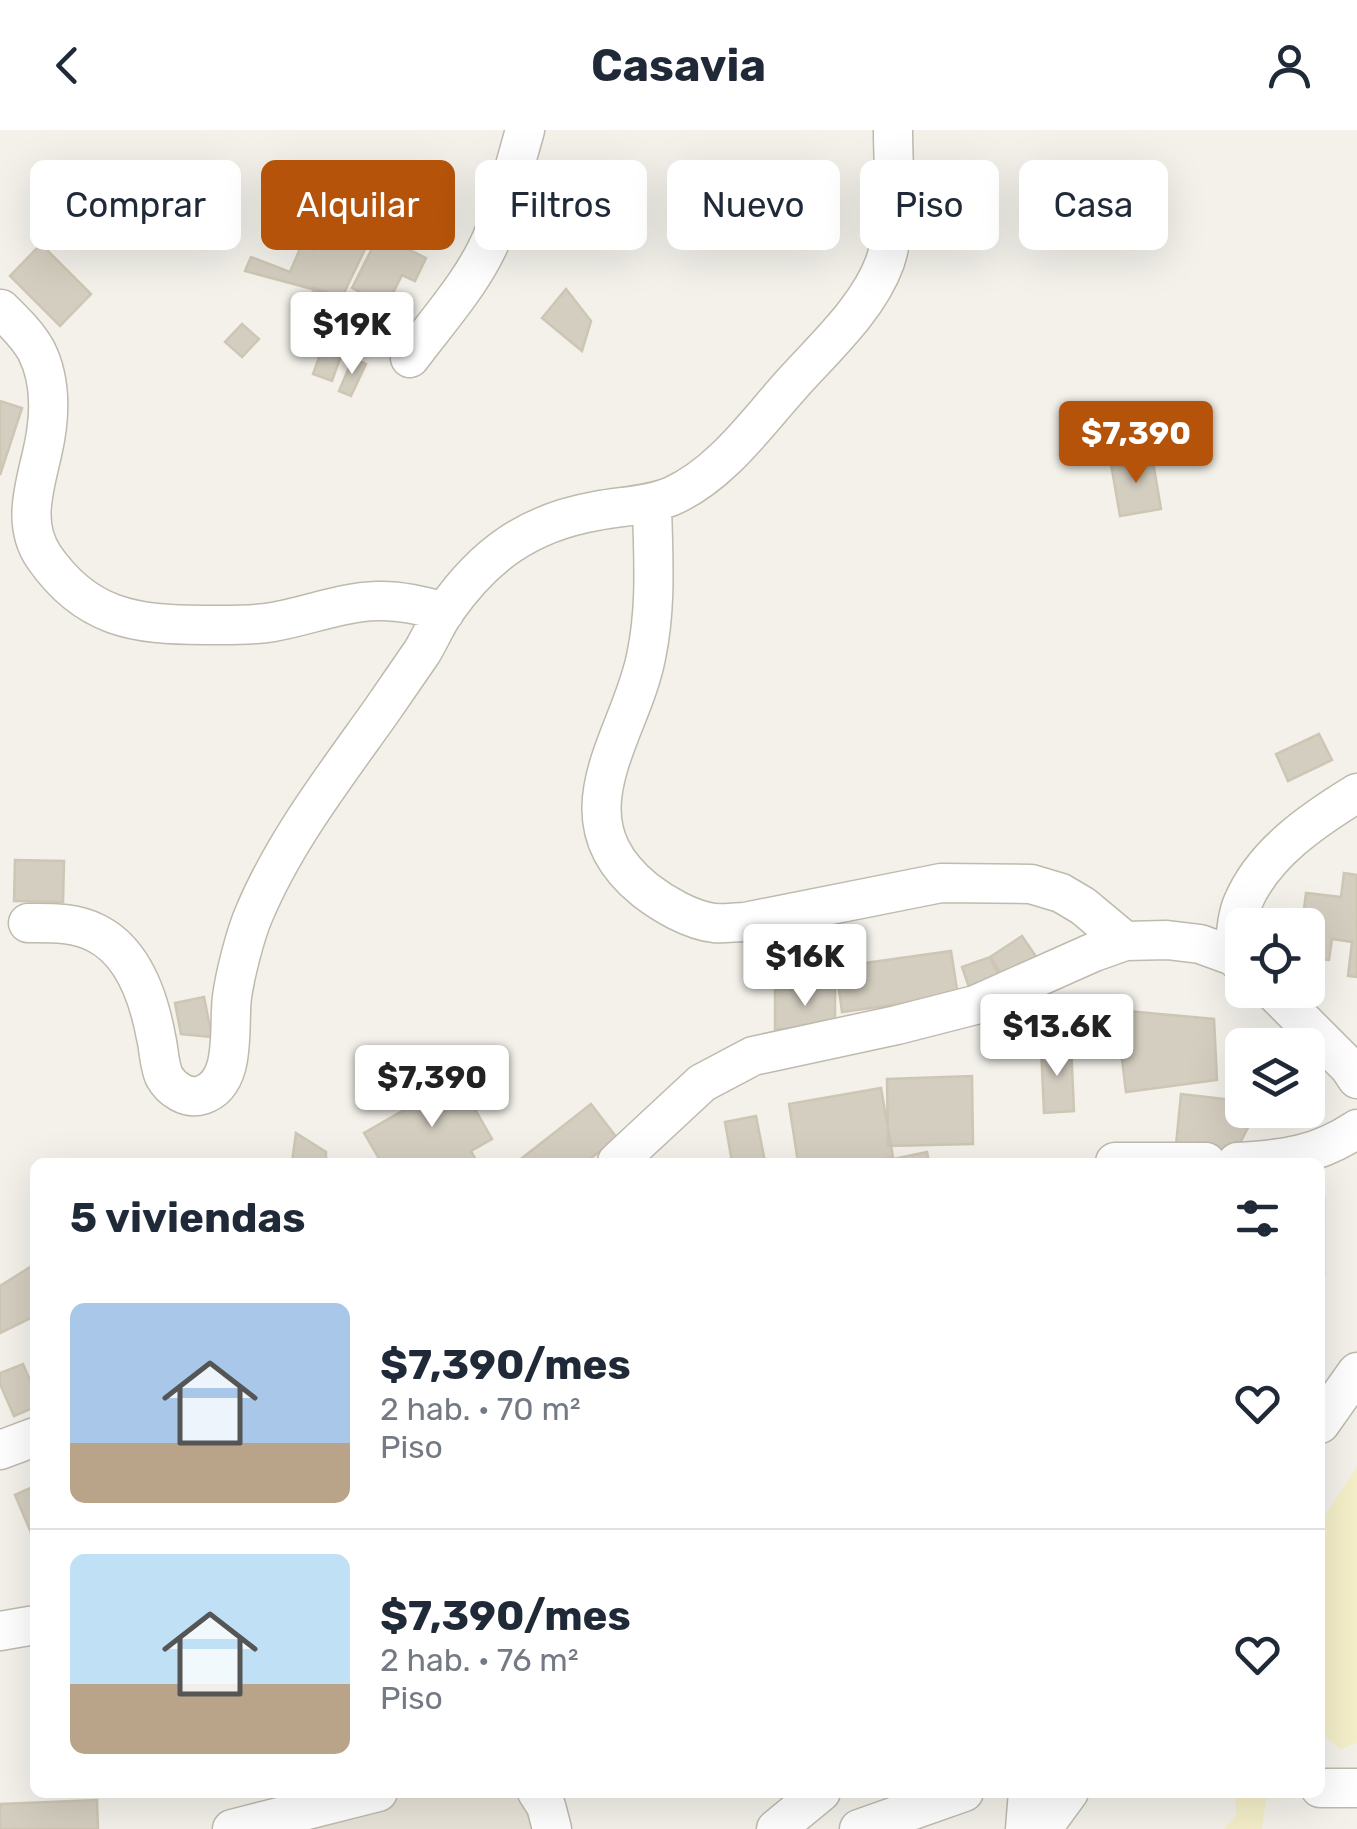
<!DOCTYPE html>
<html lang="es">
<head>
<meta charset="utf-8">
<style>
	:root { --surface:#fff; --page:#f2f2f3; --text:#1f2937; --muted:#747a83; --line:#e0e1e3; --accent:#b45309 }
	body { margin:0; font-family:Rubik,sans-serif; background:var(--page); color:var(--text); height:100vh; display:flex; flex-direction:column; font-size:38px; white-space:nowrap }
	* { box-sizing:border-box; margin:0 }
	p { font-size:32px; color:var(--muted) }
	.icon { flex:none; width:55px; height:55px; fill:none; stroke:currentColor; stroke-width:2; stroke-linecap:round; stroke-linejoin:round }
	.map { position:relative; flex:1; overflow:hidden }
	.drawer { position:absolute; left:30px; top:1028px; width:1295px; height:640px; display:flex; flex-direction:column; background:var(--surface); border-radius:15px; box-shadow:0 10px 40px #0002 }
	.drawer>* { flex:none }
	.top-card { position:absolute; left:30px; top:30px; width:1298px; height:90px; display:flex; gap:20px }
	.buttons { position:absolute; left:1225px; top:778px; display:grid; gap:20px }
	.buttons a { display:grid; place-items:center; width:100px; height:100px; border-radius:15px; background:var(--surface); box-shadow:0 10px 40px #0002; font-size:50px }
	.price { position:absolute; translate:-50% -85px; padding:0 22px; border-radius:10px; background:#fff; color:#222; font-size:32px; line-height:65px; filter:drop-shadow(0 2px 5px #0008) }
	.price::after { content:''; position:absolute; left:50%; top:60px; width:30px; height:22px; margin-left:-15px; background:inherit; clip-path:polygon(0 0,100% 0,50% 100%) }
	.price.on { background:var(--accent); color:#fff }
	ul { padding:0; list-style:none }
	li { display:flex; align-items:center; gap:30px; height:250px; padding:0 40px }
	li+li { border-top:2px solid var(--line) }
	li span { display:grid; place-items:center; flex:none; width:280px; height:200px; border-radius:15px; color:#555 }
	li>.icon { margin-inline-start:auto }
	span .icon { width:120px; height:120px; fill:#fffc; stroke-width:1 }
	li b { font-size:42px }
	h2 { display:flex; justify-content:space-between; align-items:center; height:120px; padding:0 40px; font-size:42px }
	.chip { padding:0 35px; border-radius:15px; background:var(--surface); box-shadow:0 10px 40px #0002; font-size:35px; line-height:90px }
	.chip.on { background:var(--accent); color:#fff }
	header { display:flex; justify-content:space-between; align-items:center; height:130px; padding:0 40px; background:var(--surface); font-size:45px; font-weight:700 }
	.map>svg:first-child { display:block }
</style>
</head>
<body>
<header><svg class="icon" aria-label="back" viewBox="0 0 24 24"><path d="M15 5l-7 7 7 7"/></svg>Casavia<svg class="icon" aria-label="person" viewBox="0 0 24 24"><circle cx="12" cy="8" r="4"/><path d="M4 21q1-7 8-7t8 7"/></svg></header>
<div class="map">
<svg width="1357" height="1699" viewBox="0 0 1357 1699">
	<rect width="100%" height="100%" fill="#f3f1ea"/>
	<!-- residential -->
	<path fill="#e7e3d8" d="M420,1662L533,1663L550,1699H282L377,1670Z"/>
	<!-- sand -->
	<path fill="#f4efc9" d="M1357,1337V1613L1341,1619L1320,1603V1393Z
		M1235,1663H1267L1262,1699H1224L1236,1685Z"/>
	<!-- building -->
	<path fill="#d4cec0" stroke="#cec6b4" stroke-width="2.5" d="M385,70L411,76L405,96L379,90Z
		M379,105L426,128L415,151L402,145L387,175L352,158Z
		M323,108L348,119L353,108L368,113L342,167L245,141L251,127L290,142L302,114L314,120Z
		M41,114L91,164L60,196L10,146Z
		M314,158L345,168L333,201L303,191Z
		M566,159L591,191L582,221L542,188Z
		M242,194L259,209L242,227L225,212Z
		M322,219L341,226L332,251L313,244Z
		M353,228L366,234L351,266L339,261Z
		M0,271L22,278L0,345Z
		M1152,326L1161,379L1120,386L1111,334Z
		M1319,604L1332,630L1288,651L1276,624Z
		M15,730L64,731L63,772L14,771Z
		M1344,743L1357,745V847L1348,846L1352,812L1332,809L1329,830L1318,829L1321,806L1308,805V795H1302L1306,763L1341,767Z
		M1022,806L1039,831L1007,852L990,827Z
		M951,821L958,866L842,882L836,837Z
		M990,827L1002,852L972,866L962,837Z
		M835,859V898L775,899V860Z
		M204,867L212,907L181,904L175,873Z
		M1116,880L1214,889L1217,950L1126,962Z
		M1071,915L1074,981L1044,983L1041,916Z
		M972,946L973,1014L888,1016L887,949Z
		M458,949L492,1009L471,1021L477,1032H381L364,1003Z
		M881,958L893,1027L864,1032H798L789,974Z
		M1181,964L1242,971V980H1257L1236,1021L1176,1015Z
		M591,974L617,1008L586,1032H517Z
		M756,986L765,1032H732L725,992Z
		M296,1003L326,1022V1032H292Z
		M927,1022L929,1032H879Z
		M1320,1068H1324V1146H1320Z
		M35,1134V1186L0,1203V1156Z
		M23,1234L35,1262V1277L14,1286L0,1254V1243Z
		M35,1356V1412L15,1365Z
		M97,1670L98,1699H0V1674Z"/>
	<g fill="none" stroke-linecap="round" stroke-linejoin="round">
		<defs>
			<path id="minor" d="M1,179C13,191 27,204 36,220C52,251 50,290 42,324C34,359 22,395 44,427C86,488 135,495 204,495C227,495 250,496 273,492C307,486 342,472 377,471C400,470 423,476 445,482
				M410,228C439,189 475,150 493,105C506,71 515,35 525,0
				M652,373C653,426 657,475 646,527C630,608 555,687 645,760C663,774 690,790 714,793C724,794 735,792 745,792L941,753L1031,754L1061,763L1083,776L1125,811
				M28,793C51,793 74,792 96,803C134,822 149,869 156,907C159,919 159,935 164,946C171,959 187,970 202,965C238,953 228,897 232,867C235,845 245,805 254,784C285,710 336,645 382,580C395,561 409,541 422,522C430,509 436,494 445,481C484,425 528,393 596,381C622,376 648,376 672,366C721,344 756,294 791,255C824,218 868,179 885,132C899,90 893,43 893,0
				M1233,826C1236,809 1236,787 1243,772C1264,723 1313,690 1357,663
				M1272,860L1349,937L1357,949
				M617,1032L702,953L753,926L897,895L975,875L1094,822L1125,811L1167,810L1200,814L1233,826L1242,834
				M1115,1032H1206
				M1237,1032C1285,1029 1316,1026 1357,999
				M1320,1294L1357,1242
				M0,1320L35,1307
				M0,1501L35,1495
				M1320,1658H1357
				M537,1662L546,1676L552,1699
				M232,1699L378,1662
				M776,1699L821,1662
				M859,1699L964,1662
				M1025,1699L1028,1662
				M1042,1699L1069,1662"/>
		</defs>
		<!-- minor casing -->
		<use href="#minor" stroke="#bebaad" stroke-width="41"/>
		<!-- minor -->
		<use href="#minor" stroke="#fff" stroke-width="38"/>
	</g>
</svg>
<div class="buttons">
<a><svg class="icon" aria-label="locate" viewBox="0 0 24 24"><circle cx="12" cy="12" r="6"/><path d="M12 2v4M12 18v4M2 12h4M18 12h4"/></svg></a>
<a><svg class="icon" aria-label="layers" viewBox="0 0 24 24"><path d="M12 4l9 5-9 5-9-5zM3 14l9 5 9-5"/></svg></a>
</div>
<b class="price" style="left:352px;top:247px">$19K</b>
<b class="price on" style="left:1136px;top:356px">$7,390</b>
<b class="price" style="left:805px;top:879px">$16K</b>
<b class="price" style="left:1057px;top:949px">$13.6K</b>
<b class="price" style="left:432px;top:1000px">$7,390</b>
<div class="top-card">
<a class="chip">Comprar</a>
<a class="chip on">Alquilar</a>
<a class="chip">Filtros</a>
<a class="chip">Nuevo</a>
<a class="chip">Piso</a>
<a class="chip">Casa</a>
</div>
<section class="drawer">
<h2>5 viviendas<svg class="icon" aria-label="filters" viewBox="0 0 24 24"><path d="M4 7h16M4 17h16"/><circle cx="9" cy="7" r="2"/><circle cx="15" cy="17" r="2"/></svg></h2>
<ul>
<li><span style="background:linear-gradient(#a9c7e8 70%,#b9a48a 0)"><svg class="icon" aria-label="home" viewBox="0 0 24 24"><path d="M3 11l9-7 9 7M6 9v11h12V9"/></svg></span><div><b>$7,390/mes</b><p>2 hab. · 70 m²</p><p>Piso</p></div><svg class="icon" aria-label="heart" viewBox="0 0 24 24"><path d="M12 20l-8-8c-3-5 5-10 8-4 3-6 11-1 8 4z"/></svg></li>
<li><span style="background:linear-gradient(#bfe0f5 65%,#b9a48a 0)"><svg class="icon" aria-label="home" viewBox="0 0 24 24"><path d="M3 11l9-7 9 7M6 9v11h12V9"/></svg></span><div><b>$7,390/mes</b><p>2 hab. · 76 m²</p><p>Piso</p></div><svg class="icon" aria-label="heart" viewBox="0 0 24 24"><path d="M12 20l-8-8c-3-5 5-10 8-4 3-6 11-1 8 4z"/></svg></li>
</ul>
</section>
</div>
</body>
</html>
